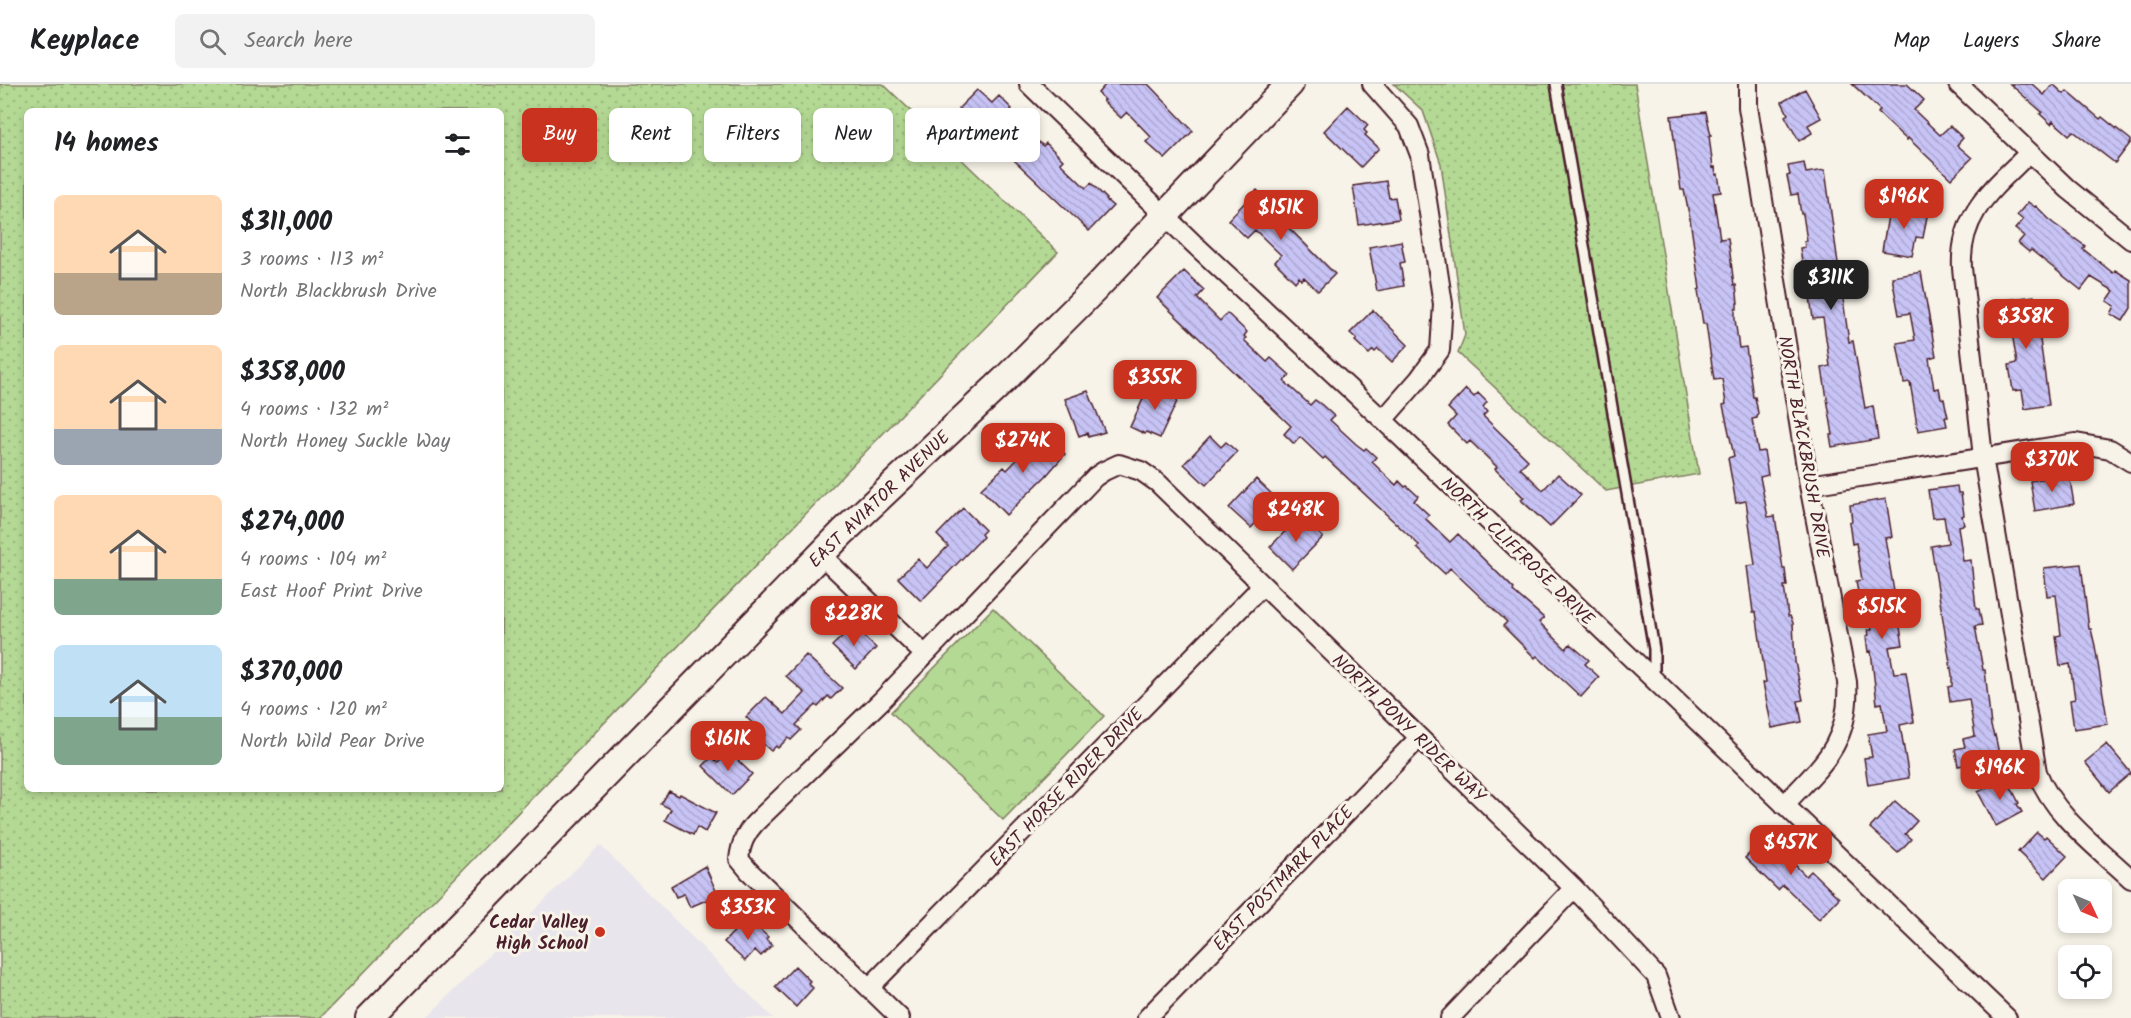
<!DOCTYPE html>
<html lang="en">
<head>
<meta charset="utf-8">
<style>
	:root { --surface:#fff; --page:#f2f2f2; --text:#202124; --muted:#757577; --line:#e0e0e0; --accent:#c8321e }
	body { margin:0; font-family:Kalam,sans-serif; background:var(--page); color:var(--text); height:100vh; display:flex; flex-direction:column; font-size:22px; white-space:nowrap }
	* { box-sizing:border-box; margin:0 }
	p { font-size:20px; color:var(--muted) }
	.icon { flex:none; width:33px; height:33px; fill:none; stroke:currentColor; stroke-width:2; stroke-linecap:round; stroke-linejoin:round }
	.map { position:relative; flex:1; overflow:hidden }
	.side { position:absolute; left:24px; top:24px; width:480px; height:684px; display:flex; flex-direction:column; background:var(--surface); border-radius:9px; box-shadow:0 3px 9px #0003 }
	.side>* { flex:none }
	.guide { position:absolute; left:522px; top:24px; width:570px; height:54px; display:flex; gap:12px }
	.needle { width:39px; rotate:134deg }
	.controls { position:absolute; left:2058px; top:795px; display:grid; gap:12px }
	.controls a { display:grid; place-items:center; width:54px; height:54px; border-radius:9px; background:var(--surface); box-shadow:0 3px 9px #0003; font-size:30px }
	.price { position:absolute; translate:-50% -51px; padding:0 14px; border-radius:12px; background:var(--accent); color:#fff; font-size:20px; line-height:39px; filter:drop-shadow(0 2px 3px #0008) }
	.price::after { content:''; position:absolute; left:50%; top:36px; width:18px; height:14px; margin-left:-9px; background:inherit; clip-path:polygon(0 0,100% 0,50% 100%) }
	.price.selected { background:#222; color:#fff }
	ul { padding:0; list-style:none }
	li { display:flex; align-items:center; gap:18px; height:150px; padding:0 30px }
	li span { display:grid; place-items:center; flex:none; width:168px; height:120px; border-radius:9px; color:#555 }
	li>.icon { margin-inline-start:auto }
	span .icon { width:72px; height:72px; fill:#fffc; stroke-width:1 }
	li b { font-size:26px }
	h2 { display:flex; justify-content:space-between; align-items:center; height:72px; padding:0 30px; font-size:26px }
	.tag { padding:0 21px; border-radius:9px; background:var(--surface); box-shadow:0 3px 9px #0003; font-size:21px; line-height:54px }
	.tag.selected { background:var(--accent); color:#fff }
	header { display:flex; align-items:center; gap:36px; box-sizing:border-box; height:84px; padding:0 30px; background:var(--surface); border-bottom:2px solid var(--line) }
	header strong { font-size:28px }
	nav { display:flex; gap:33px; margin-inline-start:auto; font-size:21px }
	.search { width:420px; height:54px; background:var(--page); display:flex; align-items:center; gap:15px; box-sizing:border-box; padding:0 21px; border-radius:9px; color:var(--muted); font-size:22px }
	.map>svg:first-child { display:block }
</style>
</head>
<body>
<header>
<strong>Keyplace</strong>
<div class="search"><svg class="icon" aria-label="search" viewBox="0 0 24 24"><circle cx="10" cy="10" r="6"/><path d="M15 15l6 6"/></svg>Search here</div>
<nav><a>Map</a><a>Layers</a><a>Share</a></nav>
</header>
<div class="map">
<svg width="2131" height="934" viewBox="0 0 2131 934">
	<defs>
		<pattern id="grass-dots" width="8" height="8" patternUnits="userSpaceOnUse" patternTransform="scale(1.5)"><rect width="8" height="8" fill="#b4d994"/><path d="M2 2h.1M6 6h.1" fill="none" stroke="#9cba80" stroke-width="1.8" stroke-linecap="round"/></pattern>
		<pattern id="forest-crowns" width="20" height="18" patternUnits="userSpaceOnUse" patternTransform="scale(1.5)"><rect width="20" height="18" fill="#b4d994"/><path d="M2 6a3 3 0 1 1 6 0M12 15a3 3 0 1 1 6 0" fill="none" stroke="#9cba80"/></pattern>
		<pattern id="building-back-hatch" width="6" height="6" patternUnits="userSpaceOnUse" patternTransform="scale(1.5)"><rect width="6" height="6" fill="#c7c3f5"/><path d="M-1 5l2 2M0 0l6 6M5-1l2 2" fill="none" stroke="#aca7d2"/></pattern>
	</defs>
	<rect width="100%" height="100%" fill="#f7f3e8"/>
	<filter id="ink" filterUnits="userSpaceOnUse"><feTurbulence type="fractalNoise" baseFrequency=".0167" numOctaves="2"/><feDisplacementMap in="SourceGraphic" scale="12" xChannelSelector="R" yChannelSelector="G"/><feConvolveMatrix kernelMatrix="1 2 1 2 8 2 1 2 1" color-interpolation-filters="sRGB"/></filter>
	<g filter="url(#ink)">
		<!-- built -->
		<path fill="#e9e5ec" d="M600,761L773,934H426Z"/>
		<!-- grass -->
		<path fill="url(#grass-dots)" stroke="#7f7c60" stroke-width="1.5" fill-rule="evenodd" d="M0,0H883L1058,168L320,934H0ZM27,27H501V705H27Z
			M1394,0H1635L1699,390L1606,407L1458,269L1465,251L1441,80L1423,27Z"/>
		<!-- forest -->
		<path fill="url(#forest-crowns)" stroke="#7f7c60" stroke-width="1.5" d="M993,524L1104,632L1003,736L891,628Z"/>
		<!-- building -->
		<path fill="url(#building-back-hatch)" stroke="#4a1f2b" stroke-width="1.5" d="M1106,0H1148L1193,47L1165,75L1146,58L1151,53L1127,28L1121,34L1103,17L1105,16L1098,9Z
			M1852,0H1907L1924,16L1914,26L1940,51L1950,42L1963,54L1957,61L1972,74L1951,95L1908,54L1907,56L1878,29L1880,26Z
			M2010,0H2032L2044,11L2053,0L2064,10L2067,7L2100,35L2102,33L2131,56V58L2115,79L2073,47L2069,51L2053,37L2051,40L2040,30L2042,28Z
			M1805,5L1821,34L1808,41L1812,49L1799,57L1785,32L1788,30L1782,18Z
			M977,6L992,19L999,12L1012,25L1007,30L1038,60L1039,58L1043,62L1046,59L1063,76L1060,79L1086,104L1091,99L1107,115L1106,116L1113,122L1089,147L959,24Z
			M1348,22L1368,41L1364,46L1367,49L1365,51L1379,64L1361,83L1324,47Z
			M1706,28L1711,52H1709L1713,84L1715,83L1716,91L1718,90L1721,108L1713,109L1720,155L1728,154L1734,201H1736L1738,219H1737V225H1735V235L1739,264L1746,263L1753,313H1755L1758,329L1757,334L1752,335L1758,368L1764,367L1768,391L1760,393L1768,433L1775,432L1783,485H1785L1787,502H1784L1788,532H1790L1793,539L1795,578L1803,616L1798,617L1802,638L1772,644L1763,599L1766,598L1756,528H1753L1747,482L1755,481L1746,417L1736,419L1728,374L1734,372L1723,321L1726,320L1722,295L1714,296L1706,240H1703L1698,206L1700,205L1690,135L1684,106H1681L1671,32Z
			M1804,79L1806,89L1825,86L1849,258L1853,257L1865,324L1873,322L1878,355L1832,363L1830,351H1833L1822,284L1830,282L1823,234L1813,235L1807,191H1804L1800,164L1805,163L1804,157H1807L1803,130H1801L1798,110L1791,111L1787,92L1790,91L1788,82Z
			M1386,97L1389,114L1395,113L1399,135L1359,141L1353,102Z
			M1257,106L1289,138L1286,141L1335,190L1318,207L1304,193L1301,196L1299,193L1295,198L1275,178L1281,171L1255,146L1247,154L1228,136Z
			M2028,118L2035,123L2036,122L2053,139L2085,162L2083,165L2113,189L2115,186L2131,196V224L2123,237L2111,230L2115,222L2107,217L2114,207L2091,193L2081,206L2031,166L2029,168L2018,159L2024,152L2015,145L2023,136L2017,131Z
			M1898,122L1928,127L1923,154L1916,153L1912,172L1882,167L1889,126L1897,128Z
			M1401,157L1405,178L1400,179L1404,202L1377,207L1369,163Z
			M1184,187L1204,206L1197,214L1220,237L1227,229L1247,248L1244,252L1246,254L1244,256L1267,278L1271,274L1290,291L1284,297L1310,321L1315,316L1322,321L1334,332L1330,336L1356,360L1364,366L1366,364L1376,373L1372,378L1396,401L1399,397L1405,403L1407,402L1418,412L1414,417L1429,431L1425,434L1450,458L1458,450L1514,505L1513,507L1544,534L1539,538L1566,565L1570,560L1589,576L1585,580L1599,593L1581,613L1537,572L1535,574L1503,542L1507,538L1450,484L1445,490L1417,464L1419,461L1325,373L1323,375L1300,353L1294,360L1284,350L1291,342L1157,214Z
			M1921,188L1936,272L1929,274L1934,305L1939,304L1941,314L1944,315L1948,333H1945L1947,342L1918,347L1910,298L1904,299L1897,259L1915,256L1910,229L1899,231L1892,193Z
			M2034,212L2049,321L2025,325L2022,306L2013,307L2009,281L2017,279L2011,243L2001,244L1998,217Z
			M1373,226L1408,261L1392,278L1378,265L1375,268L1373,266L1369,270L1355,257L1357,255L1350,249Z
			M1151,298L1180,311L1160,354L1146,348L1145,350L1130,343Z
			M1466,305L1474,313L1478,309L1487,318L1483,323L1487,328L1483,332L1528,376L1520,384L1543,406L1558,390L1581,411L1550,443L1521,416L1524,414L1495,385L1497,383L1470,357L1467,360L1448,341L1456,332L1448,324Z
			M1088,307L1105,348L1088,353L1087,349L1079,352L1065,315Z
			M1043,349L1065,370L1046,392L1006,431L981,405L1004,383L1007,386Z
			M1210,352L1221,363L1226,358L1237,368L1206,401L1184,380Z
			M2069,390L2074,420L2035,427L2030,397Z
			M1256,395L1278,416L1251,444L1229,424Z
			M1957,402L1958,409H1961L1964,431L1962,432L1964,441L1958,442L1963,477L1971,476L1976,525H1979L1982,541L1975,542L1983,586H1985L1991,642L1994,652L1995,651L2000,674L1958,682L1955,665L1965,663L1963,655L1975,652L1969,615L1950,618L1948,603L1952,602V591L1931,462L1948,459L1944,433L1932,434L1928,406Z
			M1886,415L1892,453L1885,454L1903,561L1889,563L1894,589L1906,588L1914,638L1900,641L1909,694L1868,701L1864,674L1872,673L1868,650L1887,647L1882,619L1877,620L1871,567L1868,568L1866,552L1869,551L1868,546H1872L1868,520L1863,521L1862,513L1859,514L1856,497L1862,496L1856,459L1852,460L1849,438L1852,437L1850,421Z
			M963,424L985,446L981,450L983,453L921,517L898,494L918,475L927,484L948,462L937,451Z
			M1297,435L1310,447L1313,444L1323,453L1292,485L1270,463Z
			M2081,480L2089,545H2091L2095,562L2108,640L2074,645L2070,616L2075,615L2070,580L2060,582L2056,552L2061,551L2056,511L2047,512L2044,484Z
			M853,542L876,564L856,585L832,562Z
			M806,571L842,604L831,615L828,612L818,623L816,621L796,641L801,646L791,656L788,654L778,664L776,662L771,667L759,656L765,651L746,633L766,613L785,630L805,609L786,592Z
			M2107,660L2131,689L2109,708L2085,678Z
			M729,668L752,690L732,711L703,682L712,673L718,679Z
			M2006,693L2019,719L2017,720L2022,728L1996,742L1978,708Z
			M669,707L679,712L680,710L716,729L705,748L697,743L693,751L665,736L671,725L661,720Z
			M1895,717L1917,737L1905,750L1911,755L1898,769L1870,744Z
			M2037,748L2044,754L2046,752L2067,772L2046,794L2018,768Z
			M1770,749L1789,765L1784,770L1806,792L1811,787L1839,814L1819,835L1783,801L1778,806L1745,774Z
			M705,782L718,811L690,823L684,810L676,813L671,802Z
			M745,836L755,845L757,843L768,853L766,855L772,861L761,872L755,866L745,877L724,858Z
			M795,882L810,897L808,899L813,904L796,923L775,903Z"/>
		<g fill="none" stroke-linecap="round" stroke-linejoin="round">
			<defs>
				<path id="lane" d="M1556,0L1654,565V595"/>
				<path id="street" d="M1029,0L1193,159L1383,336L2007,934
					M1372,0L1409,42L1420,71L1443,220L1440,266L1419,295L1383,336
					M1748,0V23L1809,401L1847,598C1851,658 1822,681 1784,721
					M1958,0L2068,105L2131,156
					M2029,69C1994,104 1959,129 1962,184L1983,373L2037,688C2053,731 2098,764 2131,795
					M1809,401L2076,359L2110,365L2131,378
					M821,471L925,571
					M869,904L1262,502
					M900,934L749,787L739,775C741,760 745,750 755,739L881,617L1095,393L1104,387L1119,380L1141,387L1158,399L1574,804L1656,892L1671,934
					M1147,934L1419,654
					M1450,934L1574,804"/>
				<path id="secondary" d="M369,934L843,448L1004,296L1095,205L1290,0"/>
			</defs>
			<!-- lane casing -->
			<use href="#lane" stroke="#4a1f2b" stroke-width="14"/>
			<!-- street casing -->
			<use href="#street" stroke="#4a1f2b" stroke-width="22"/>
			<!-- secondary casing -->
			<use href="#secondary" stroke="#4a1f2b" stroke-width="30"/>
			<!-- lane -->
			<use href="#lane" stroke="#f7f3e8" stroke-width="9"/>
			<!-- street -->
			<use href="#street" stroke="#f7f3e8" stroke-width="18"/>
			<!-- secondary -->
			<use href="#secondary" stroke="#f7f3e8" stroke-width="26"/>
		</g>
	</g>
	<!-- markers -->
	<circle fill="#c8321e" stroke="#f7f3e8" stroke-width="2" cx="600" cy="848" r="6"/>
	<g text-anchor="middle" stroke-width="6" stroke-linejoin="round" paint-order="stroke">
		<!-- street labels -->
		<g font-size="18" fill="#4a1f2b" stroke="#f7f3e8">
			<text transform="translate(1804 363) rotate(80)" y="6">NORTH BLACKBRUSH DRIVE</text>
			<text transform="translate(879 415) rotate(-44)" y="6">EAST AVIATOR AVENUE</text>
			<text transform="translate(1518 467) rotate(44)" y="6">NORTH CLIFFROSE DRIVE</text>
			<text transform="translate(1409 644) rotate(44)" y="6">NORTH PONY RIDER WAY</text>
			<text transform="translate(1066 703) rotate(-46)" y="6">EAST HORSE RIDER DRIVE</text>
			<text transform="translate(1283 794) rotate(-46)" y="6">EAST POSTMARK PLACE</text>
		</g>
		<!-- poi labels -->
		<g font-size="18" font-weight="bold" fill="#4a1f2b" stroke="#f7f3e8" text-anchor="end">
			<text x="588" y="844">Cedar Valley<tspan x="588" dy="21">High School</tspan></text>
		</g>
	</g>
</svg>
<div class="controls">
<a><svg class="needle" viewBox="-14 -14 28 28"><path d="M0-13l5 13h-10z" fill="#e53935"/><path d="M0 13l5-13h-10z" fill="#757577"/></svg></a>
<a><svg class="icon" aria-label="locate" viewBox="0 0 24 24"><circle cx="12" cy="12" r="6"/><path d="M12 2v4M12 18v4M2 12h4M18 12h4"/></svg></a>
</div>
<b class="price" style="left:1904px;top:146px">$196K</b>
<b class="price" style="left:1281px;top:157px">$151K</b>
<b class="price selected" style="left:1831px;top:227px">$311K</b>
<b class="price" style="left:2026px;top:266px">$358K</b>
<b class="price" style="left:1155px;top:327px">$355K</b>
<b class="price" style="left:1023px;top:390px">$274K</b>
<b class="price" style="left:2052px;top:409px">$370K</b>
<b class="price" style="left:1296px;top:459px">$248K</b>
<b class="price" style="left:1882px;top:556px">$515K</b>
<b class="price" style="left:854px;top:563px">$228K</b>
<b class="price" style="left:728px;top:688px">$161K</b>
<b class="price" style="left:2000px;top:717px">$196K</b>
<b class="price" style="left:1791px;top:792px">$457K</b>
<b class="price" style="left:748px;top:857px">$353K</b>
<div class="guide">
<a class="tag selected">Buy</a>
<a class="tag">Rent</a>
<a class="tag">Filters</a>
<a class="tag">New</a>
<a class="tag">Apartment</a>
</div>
<section class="side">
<h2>14 homes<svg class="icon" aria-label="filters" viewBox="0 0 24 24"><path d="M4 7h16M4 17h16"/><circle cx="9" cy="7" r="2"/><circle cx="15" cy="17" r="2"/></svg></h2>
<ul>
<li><span style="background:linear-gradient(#ffd9b3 65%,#b9a48a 0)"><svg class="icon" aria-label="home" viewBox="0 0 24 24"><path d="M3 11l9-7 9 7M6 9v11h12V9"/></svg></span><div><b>$311,000</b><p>3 rooms · 113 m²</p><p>North Blackbrush Drive</p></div></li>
<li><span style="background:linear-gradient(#ffd9b3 70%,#9aa5b1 0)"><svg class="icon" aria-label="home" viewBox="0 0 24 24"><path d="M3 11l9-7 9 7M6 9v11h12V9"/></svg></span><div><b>$358,000</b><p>4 rooms · 132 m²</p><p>North Honey Suckle Way</p></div></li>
<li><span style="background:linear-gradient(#ffd9b3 70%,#7fa58c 0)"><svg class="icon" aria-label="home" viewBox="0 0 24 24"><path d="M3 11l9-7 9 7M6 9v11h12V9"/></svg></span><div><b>$274,000</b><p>4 rooms · 104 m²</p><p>East Hoof Print Drive</p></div></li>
<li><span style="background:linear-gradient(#bfe0f5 60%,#7fa58c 0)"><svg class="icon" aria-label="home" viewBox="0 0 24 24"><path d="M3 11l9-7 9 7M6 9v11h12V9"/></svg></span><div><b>$370,000</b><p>4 rooms · 120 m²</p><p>North Wild Pear Drive</p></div></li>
</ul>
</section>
</div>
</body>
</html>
